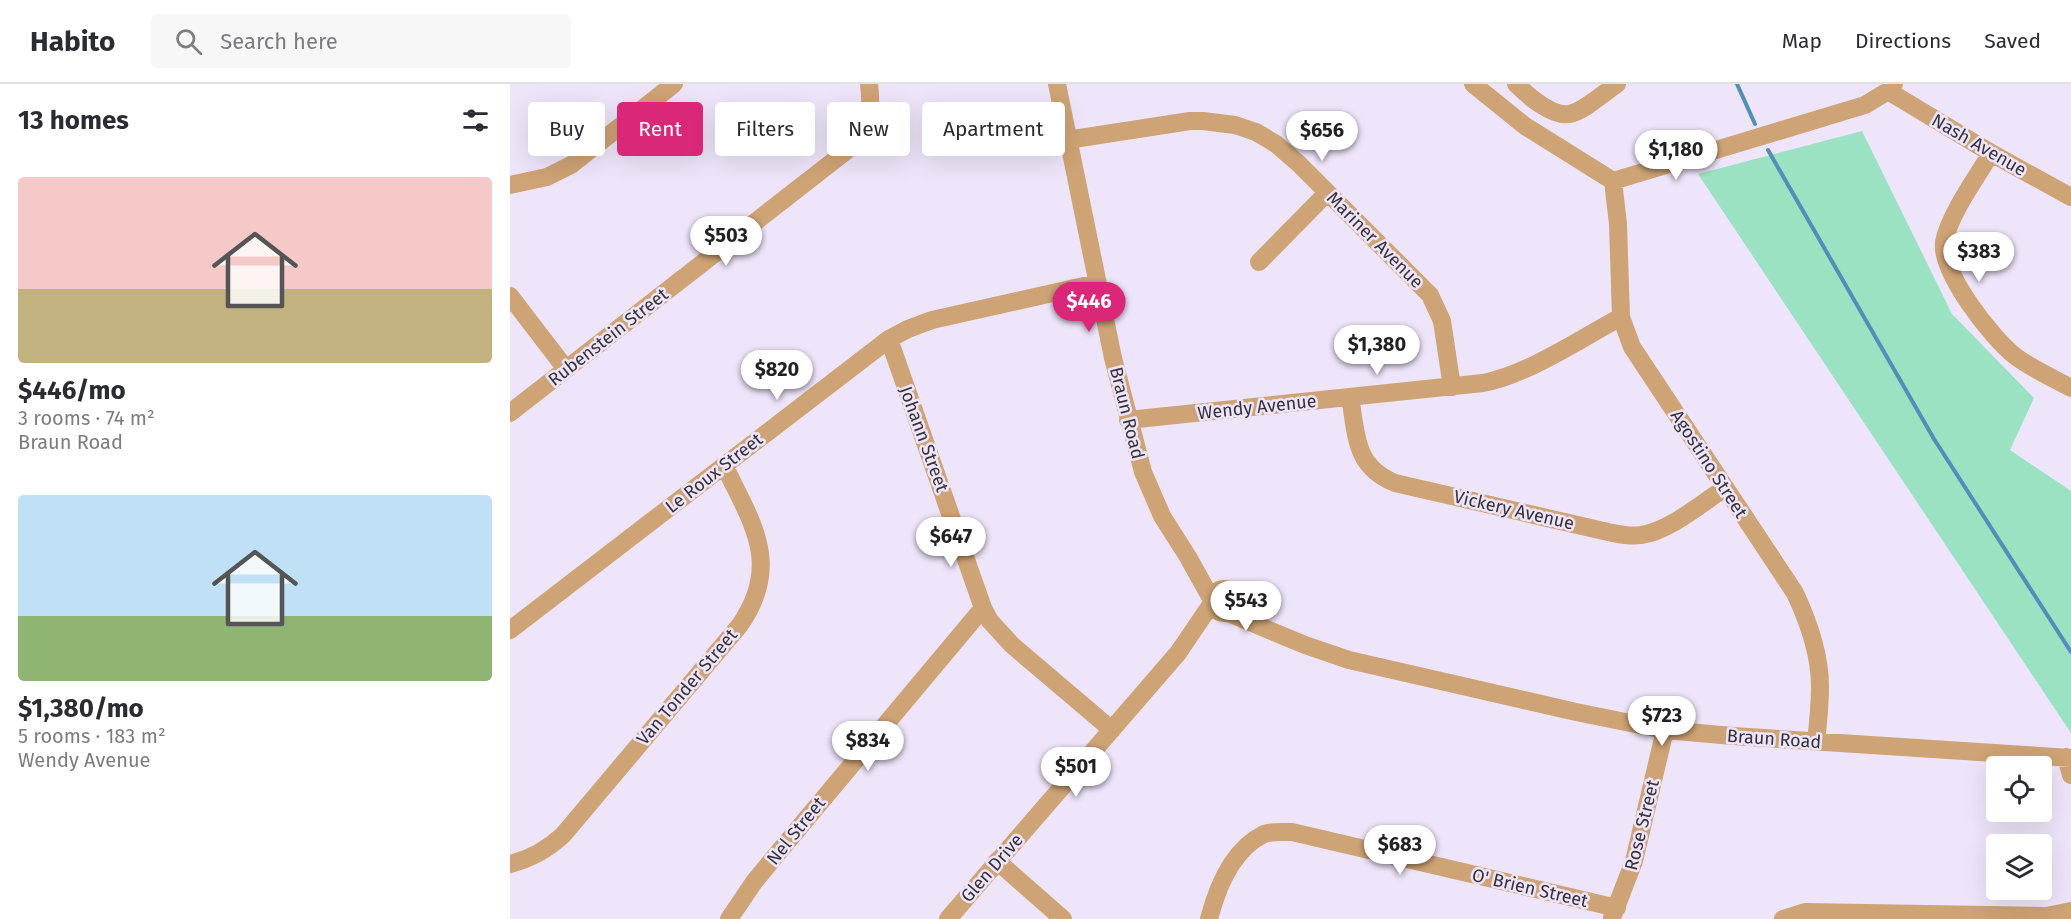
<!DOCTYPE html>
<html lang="en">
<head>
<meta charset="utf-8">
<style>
	:root { --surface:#fff; --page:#f7f7f7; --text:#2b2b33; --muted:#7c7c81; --line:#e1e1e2; --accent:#db2777 }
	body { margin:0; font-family:"Fira Sans",sans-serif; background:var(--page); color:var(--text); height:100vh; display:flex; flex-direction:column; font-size:22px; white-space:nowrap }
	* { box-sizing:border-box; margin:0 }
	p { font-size:20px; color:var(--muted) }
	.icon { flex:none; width:33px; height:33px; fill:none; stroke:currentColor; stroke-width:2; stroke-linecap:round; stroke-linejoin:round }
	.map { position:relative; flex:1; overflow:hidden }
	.sheet { display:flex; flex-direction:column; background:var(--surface); width:510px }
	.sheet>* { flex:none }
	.hud { position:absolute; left:18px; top:18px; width:570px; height:54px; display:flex; gap:12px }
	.fabs { position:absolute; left:1476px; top:672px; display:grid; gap:12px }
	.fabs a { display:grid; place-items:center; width:66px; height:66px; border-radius:6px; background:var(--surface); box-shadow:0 6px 24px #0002; font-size:30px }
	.price { position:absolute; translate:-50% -51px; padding:0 14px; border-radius:21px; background:#fff; color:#222; font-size:20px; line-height:39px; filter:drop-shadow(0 2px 3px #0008) }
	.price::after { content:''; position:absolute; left:50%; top:36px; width:18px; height:14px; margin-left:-9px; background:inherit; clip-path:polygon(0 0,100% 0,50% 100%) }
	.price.selected { background:var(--accent); color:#fff }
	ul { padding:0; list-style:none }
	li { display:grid; align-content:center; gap:12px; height:318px; padding:0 18px }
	li span { display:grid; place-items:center; height:186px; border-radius:6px; color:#555 }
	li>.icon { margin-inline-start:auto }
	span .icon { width:108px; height:108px; fill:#fffc; stroke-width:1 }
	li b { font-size:26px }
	h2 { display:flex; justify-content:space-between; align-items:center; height:72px; padding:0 18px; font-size:26px }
	.pill { padding:0 21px; border-radius:6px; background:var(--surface); box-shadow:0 6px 24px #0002; font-size:21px; line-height:54px }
	.pill.selected { background:var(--accent); color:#fff }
	header { display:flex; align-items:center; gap:36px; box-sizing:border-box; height:84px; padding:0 30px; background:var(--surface); border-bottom:2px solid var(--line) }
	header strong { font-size:28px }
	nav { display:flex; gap:33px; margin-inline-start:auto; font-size:21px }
	.search { width:420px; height:54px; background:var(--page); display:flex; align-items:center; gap:15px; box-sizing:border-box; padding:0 21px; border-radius:6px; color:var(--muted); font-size:22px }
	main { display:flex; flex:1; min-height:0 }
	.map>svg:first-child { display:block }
</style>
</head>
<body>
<header>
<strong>Habito</strong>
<div class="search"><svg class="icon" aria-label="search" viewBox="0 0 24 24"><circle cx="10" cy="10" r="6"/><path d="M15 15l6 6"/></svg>Search here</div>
<nav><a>Map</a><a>Directions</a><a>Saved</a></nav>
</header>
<main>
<section class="sheet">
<h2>13 homes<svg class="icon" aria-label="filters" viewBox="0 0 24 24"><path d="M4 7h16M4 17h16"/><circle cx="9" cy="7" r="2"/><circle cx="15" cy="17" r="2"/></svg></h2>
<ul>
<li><span style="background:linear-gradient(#f6c9c9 60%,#c2b280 0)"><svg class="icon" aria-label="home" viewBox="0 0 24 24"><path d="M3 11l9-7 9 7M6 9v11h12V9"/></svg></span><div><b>$446/mo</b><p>3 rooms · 74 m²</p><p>Braun Road</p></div></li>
<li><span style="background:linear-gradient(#bfe0f5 65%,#8fb573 0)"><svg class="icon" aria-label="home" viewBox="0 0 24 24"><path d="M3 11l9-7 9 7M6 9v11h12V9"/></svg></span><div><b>$1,380/mo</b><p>5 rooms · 183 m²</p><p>Wendy Avenue</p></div></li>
</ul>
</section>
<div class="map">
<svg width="1561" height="835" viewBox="0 0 1561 835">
	<rect width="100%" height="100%" fill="#efe5fa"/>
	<!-- green -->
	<path fill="#9ae2c1" d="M1352,47L1442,230L1524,314L1500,366L1561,407V649L1188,90Z"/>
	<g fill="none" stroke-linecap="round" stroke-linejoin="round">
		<!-- stream -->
		<path stroke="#548eb8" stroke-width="4" d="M1227,0L1245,40
			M1258,66L1424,355L1561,568"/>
		<!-- minor -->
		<path stroke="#cea375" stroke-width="18" d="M547,0L603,274L633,388L652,432L678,473L702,516
			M963,0L1015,42L1103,97L1355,21L1378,7L1384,0
			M1006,0C1017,11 1042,33 1059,30C1073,28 1095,8 1107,0
			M1378,7L1481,69L1561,113
			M557,56L680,37H693L725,41L746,48L766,60L789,80L920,211L932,237L942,303
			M1481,69C1467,93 1439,131 1434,158C1430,188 1482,254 1505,272C1522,285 1543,294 1561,304
			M1103,97L1108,140L1111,233L1122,263L1285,509C1299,539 1310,570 1310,602C1310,621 1308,640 1306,658
			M0,101L37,93L61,81L164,0
			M749,178L817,109
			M0,212L56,285
			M379,255L473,524L480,537L502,561L602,646
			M840,313C847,352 844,382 885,399L1098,448C1109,450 1120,453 1131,451C1158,448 1192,419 1215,404
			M0,329L335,68C358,47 363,30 359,0
			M618,336L973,299C1019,290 1070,255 1111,233
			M702 517a12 12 0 1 1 24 0a12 12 0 1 1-24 0Z
			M716,528L795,561L839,576L1066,628L1155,646L1223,652L1561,674
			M0,546L379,255L398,245L422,236L587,199
			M1556,673L1561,691
			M487,777L553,835
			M0,780C20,775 38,765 53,751L230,541C272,480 242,439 214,381
			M1102,834L1124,777L1155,646
			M219,835L244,798L267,770L473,524
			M438,835L668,569L702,519
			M699,835C707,804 723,765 754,750C762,747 773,748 782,748L1107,824
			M1273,835L1295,828L1536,832L1561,827"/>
	</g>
	<g text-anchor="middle" stroke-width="5" stroke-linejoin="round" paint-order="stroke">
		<!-- street labels -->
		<g font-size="18" fill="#36323a" stroke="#efe5fa">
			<text transform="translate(1469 61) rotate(30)" y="6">Nash Avenue</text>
			<text transform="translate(865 156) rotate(45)" y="6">Mariner Avenue</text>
			<text transform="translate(98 253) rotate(-38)" y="6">Rubenstein Street</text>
			<text transform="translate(747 323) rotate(-6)" y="6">Wendy Avenue</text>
			<text transform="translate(617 329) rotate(76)" y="6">Braun Road</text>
			<text transform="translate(414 355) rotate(70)" y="6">Johann Street</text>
			<text transform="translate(1199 380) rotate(57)" y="6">Agostino Street</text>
			<text transform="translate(204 389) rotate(-38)" y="6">Le Roux Street</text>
			<text transform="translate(1004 426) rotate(13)" y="6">Vickery Avenue</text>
			<text transform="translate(177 603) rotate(-50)" y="6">Van Tonder Street</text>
			<text transform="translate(1264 655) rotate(4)" y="6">Braun Road</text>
			<text transform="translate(1132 741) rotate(-76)" y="6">Rose Street</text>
			<text transform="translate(286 747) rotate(-51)" y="6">Nel Street</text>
			<text transform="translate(482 784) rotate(-49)" y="6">Glen Drive</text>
			<text transform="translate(1020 804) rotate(13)" y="6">O' Brien Street</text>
		</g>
	</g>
</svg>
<div class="fabs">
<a><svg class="icon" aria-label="locate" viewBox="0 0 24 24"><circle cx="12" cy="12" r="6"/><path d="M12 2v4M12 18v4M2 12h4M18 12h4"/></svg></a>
<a><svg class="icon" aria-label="layers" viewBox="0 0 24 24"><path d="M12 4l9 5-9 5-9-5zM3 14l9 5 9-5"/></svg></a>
</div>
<b class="price" style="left:812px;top:78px">$656</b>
<b class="price" style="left:1166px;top:97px">$1,180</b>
<b class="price" style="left:216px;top:183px">$503</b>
<b class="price" style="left:1469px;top:199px">$383</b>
<b class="price selected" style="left:579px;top:249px">$446</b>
<b class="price" style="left:867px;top:292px">$1,380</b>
<b class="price" style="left:267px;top:317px">$820</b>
<b class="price" style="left:441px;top:484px">$647</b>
<b class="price" style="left:736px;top:548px">$543</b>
<b class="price" style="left:1152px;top:663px">$723</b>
<b class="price" style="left:358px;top:688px">$834</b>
<b class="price" style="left:566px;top:714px">$501</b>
<b class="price" style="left:890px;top:792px">$683</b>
<div class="hud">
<a class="pill">Buy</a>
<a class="pill selected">Rent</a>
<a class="pill">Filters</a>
<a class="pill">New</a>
<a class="pill">Apartment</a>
</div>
</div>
</main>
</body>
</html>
